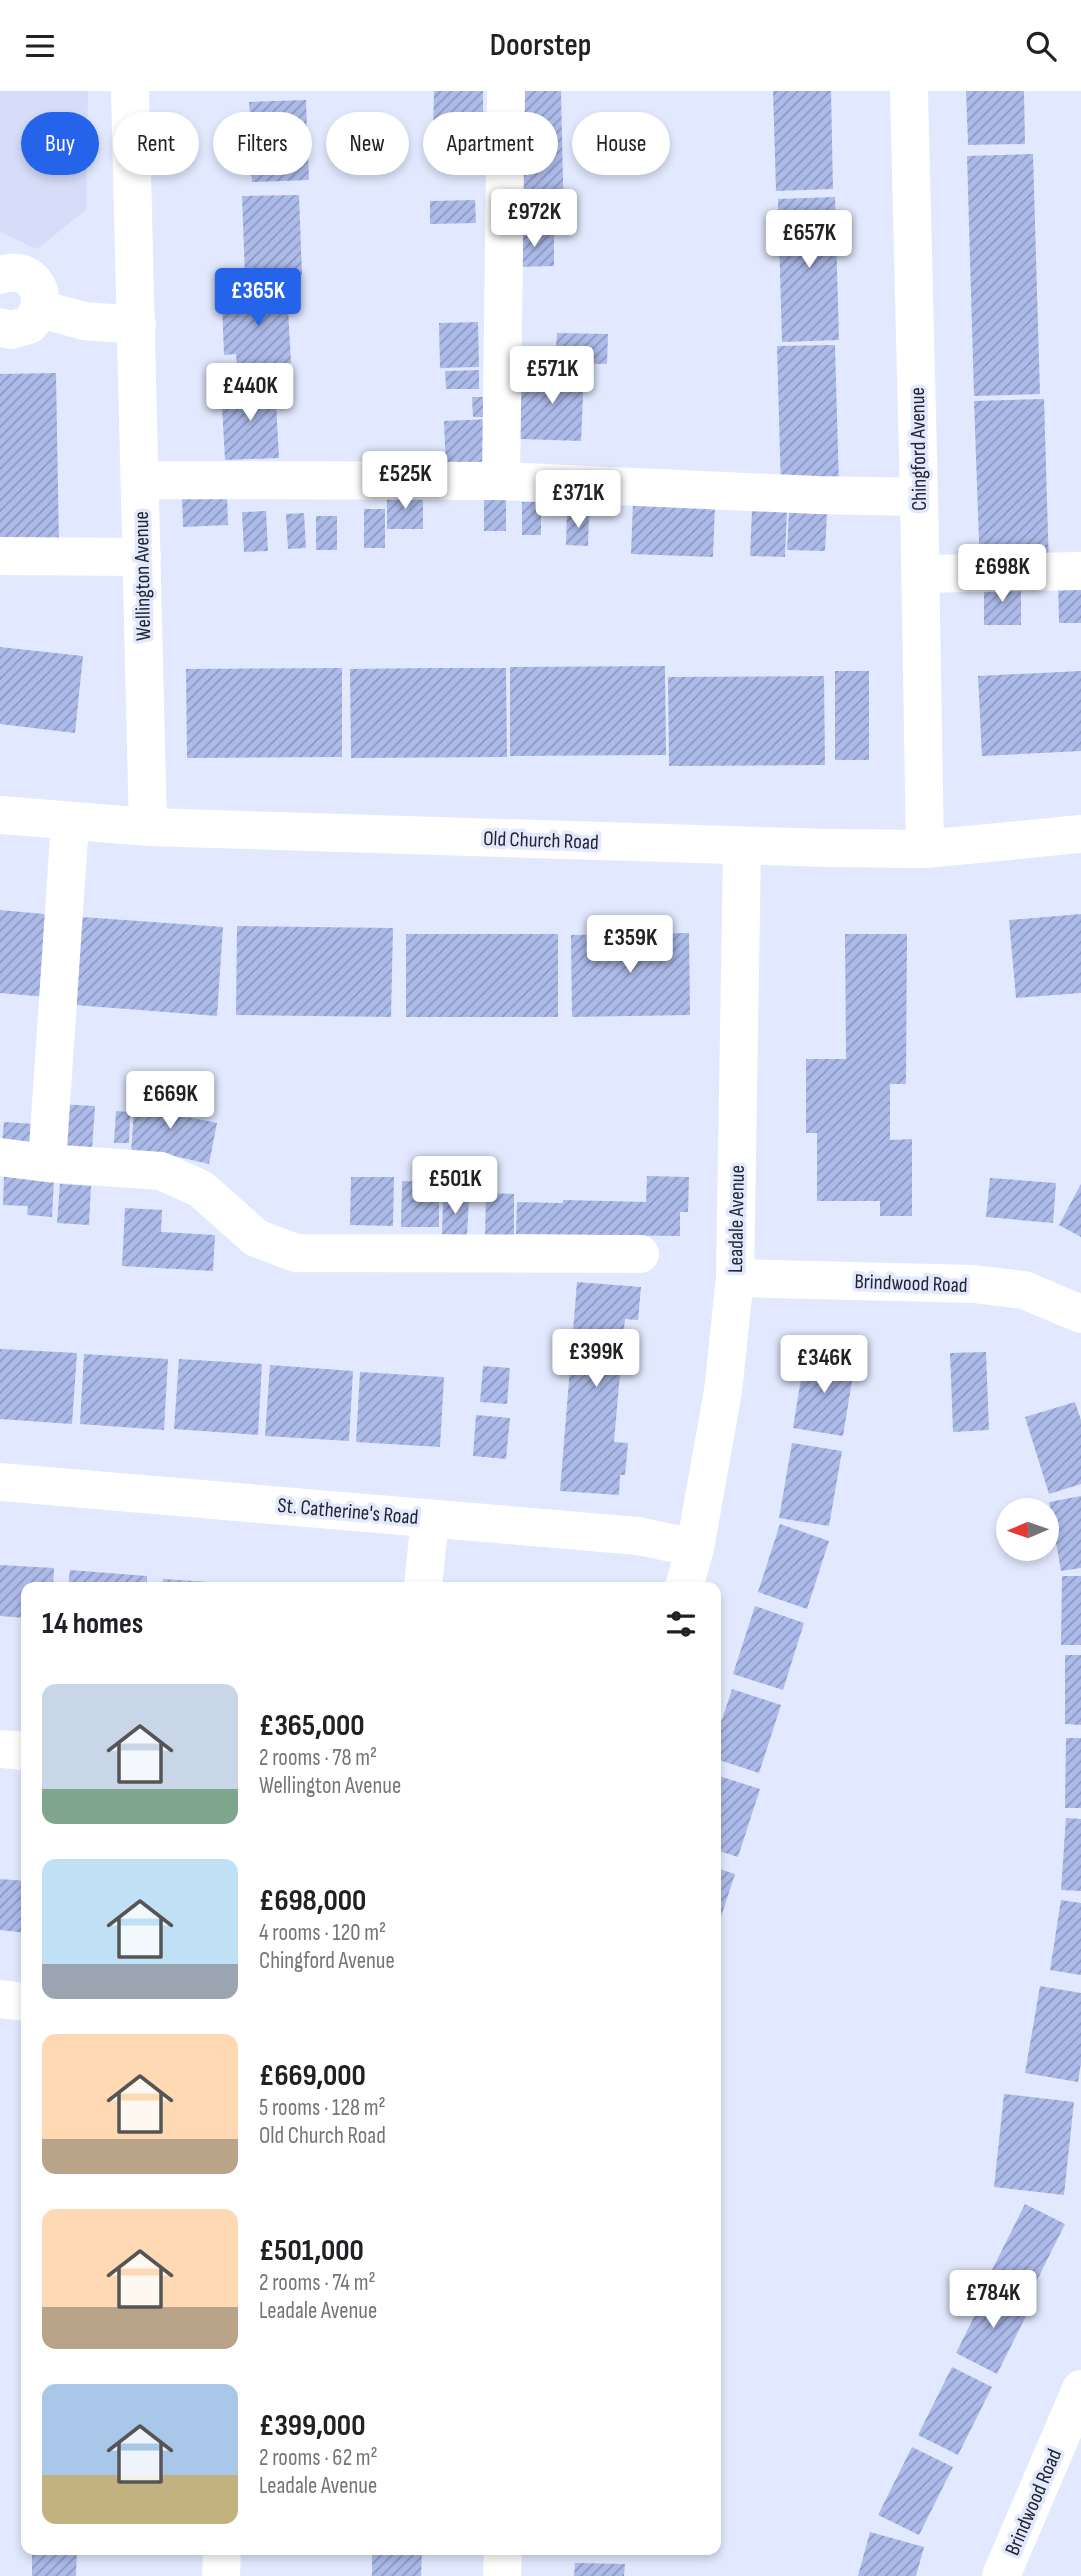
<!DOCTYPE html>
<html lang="en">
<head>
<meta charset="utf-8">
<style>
	:root { --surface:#fff; --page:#f2f2f2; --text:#202124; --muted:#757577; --accent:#2563eb }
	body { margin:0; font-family:"Sofia Sans Condensed",sans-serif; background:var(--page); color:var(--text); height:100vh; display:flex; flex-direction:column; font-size:26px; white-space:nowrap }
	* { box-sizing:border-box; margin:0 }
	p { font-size:23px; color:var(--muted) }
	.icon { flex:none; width:38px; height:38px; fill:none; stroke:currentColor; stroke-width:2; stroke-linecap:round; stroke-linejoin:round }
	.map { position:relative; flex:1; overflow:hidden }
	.side { position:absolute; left:21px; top:1491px; width:700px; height:973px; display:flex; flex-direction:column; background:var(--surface); border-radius:14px; box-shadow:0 4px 10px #0003 }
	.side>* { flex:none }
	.top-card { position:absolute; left:21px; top:21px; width:700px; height:63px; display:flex; gap:14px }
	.needle { width:46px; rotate:268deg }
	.tools { position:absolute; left:996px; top:1407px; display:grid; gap:14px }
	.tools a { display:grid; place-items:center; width:63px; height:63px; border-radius:50%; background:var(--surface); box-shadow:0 4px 10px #0003; font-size:35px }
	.price { position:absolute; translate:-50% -60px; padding:0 16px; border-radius:7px; background:#fff; color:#222; font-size:23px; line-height:46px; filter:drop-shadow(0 2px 4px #0008) }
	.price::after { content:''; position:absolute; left:50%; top:42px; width:21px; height:16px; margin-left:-10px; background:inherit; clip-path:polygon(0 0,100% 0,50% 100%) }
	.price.on { background:var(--accent); color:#fff }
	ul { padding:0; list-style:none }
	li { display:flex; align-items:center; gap:21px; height:175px; padding:0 21px }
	li span { display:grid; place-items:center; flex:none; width:196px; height:140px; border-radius:14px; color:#555 }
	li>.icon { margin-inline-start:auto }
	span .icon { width:84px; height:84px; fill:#fffc; stroke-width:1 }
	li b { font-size:30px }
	h2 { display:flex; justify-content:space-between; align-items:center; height:84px; padding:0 21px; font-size:30px }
	.pill { padding:0 24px; border-radius:32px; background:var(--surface); box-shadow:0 4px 10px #0003; font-size:24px; line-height:63px }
	.pill.on { background:var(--accent); color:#fff }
	header { display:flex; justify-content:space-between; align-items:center; height:91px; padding:0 21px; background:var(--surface); font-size:32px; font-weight:600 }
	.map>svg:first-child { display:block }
</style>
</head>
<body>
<header><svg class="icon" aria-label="menu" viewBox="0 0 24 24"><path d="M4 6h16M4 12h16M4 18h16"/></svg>Doorstep<svg class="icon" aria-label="search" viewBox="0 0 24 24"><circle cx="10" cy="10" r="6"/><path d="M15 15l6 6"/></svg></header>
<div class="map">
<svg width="1081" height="2485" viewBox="0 0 1081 2485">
	<defs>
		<pattern id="building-hatch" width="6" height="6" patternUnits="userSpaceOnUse" patternTransform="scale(1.75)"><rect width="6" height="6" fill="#adbbea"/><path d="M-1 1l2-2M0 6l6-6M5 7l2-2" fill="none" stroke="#8c98be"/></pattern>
	</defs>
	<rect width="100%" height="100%" fill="#e2e9fe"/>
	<!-- built -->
	<path fill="#d5ddf8" d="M0,0H88L86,119L37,158L0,141Z"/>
	<!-- building -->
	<path fill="url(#building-hatch)" d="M434,0H483V39H433Z
		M519,0H561L564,135L522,136Z
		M773,0H831L833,98L776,100Z
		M966,0H1024L1025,53L968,54Z
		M306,9L309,89L252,91L251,76H244L242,25H250L249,11Z
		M462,43L463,64L427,65V44Z
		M1033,63L1040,303L974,305L967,65Z
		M299,104L302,184L245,186L242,105Z
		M835,106L839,249L782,251L778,108Z
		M475,109L476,132L430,133V110Z
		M554,141V175L515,176L514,142Z
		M287,199L291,272L237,274L236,263L224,264L222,214L233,213V203Z
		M478,231L479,276L440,277L439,232Z
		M557,242L608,243L607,273L555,272Z
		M835,254L839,397L781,399L777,255Z
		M479,279V298H446L445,280Z
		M522,280L584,282L581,350L520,348Z
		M56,282L59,455L0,456V283Z
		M275,294L279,367L225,369L221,298Z
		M472,306H488L489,326H473Z
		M1044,308L1049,477L980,479L974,310Z
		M493,328L494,363L479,379H446L444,330Z
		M387,401H423V438H387Z
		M227,402L228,434L183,436L182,404Z
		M506,407V440H484V408Z
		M522,411H541V444H522Z
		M633,411L715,414L713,466L631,463Z
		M364,418H385V457H364Z
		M752,419L787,420L785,466L750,465Z
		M266,420L268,460L244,461L242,421Z
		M789,421L827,423L825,460L787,459Z
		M304,422L306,457L288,458L286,423Z
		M567,422L589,423L588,455L566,454Z
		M316,425H337V459H316Z
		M1081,491V532H1059L1058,492Z
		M984,492H1021V534H984Z
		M0,556L83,565L75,642L0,633Z
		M665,575L666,664L510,665V576Z
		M342,577V666L187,667L186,578Z
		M430,577H506L507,666L351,667L350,578Z
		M835,580H869V669H835Z
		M1081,580V660L982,665L978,585Z
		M824,585L825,674L669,675L668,586Z
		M0,819L55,824L47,906L0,902Z
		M1081,823V902L1016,907L1009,829Z
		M68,825L223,836L217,925L62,913Z
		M237,835L393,837L391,926L236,924Z
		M689,842L690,924L572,926L571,844Z
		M406,843H558V926H406Z
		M845,843H907L906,993H890V1049L912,1048V1125H880V1110H817V1042H806V968H846Z
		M135,1005L174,1007L173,1023L217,1032L209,1073L170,1064L131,1062Z
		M59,1013L95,1015L92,1058L56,1055Z
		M116,1020L130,1021L129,1052H114Z
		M4,1031L35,1033L34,1053L2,1051Z
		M4,1085L54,1088L52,1126L27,1124L28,1115L3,1114Z
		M647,1085L689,1086L688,1121H680V1145L516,1143L517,1111L563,1112V1109L646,1111Z
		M351,1086H394L393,1135L350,1134Z
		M990,1087L1056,1092L1053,1132L986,1126Z
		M402,1090L439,1091V1136H401Z
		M60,1093L91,1095L89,1134L57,1132Z
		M1081,1093V1146L1059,1134Z
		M486,1102L514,1103V1146L485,1145Z
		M443,1106H469L467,1145H442Z
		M125,1117L162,1119L161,1141L215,1144L213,1180L122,1175Z
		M577,1191L641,1196L638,1229L625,1228L624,1237L614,1351L628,1352L625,1384H620L619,1404L560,1400Z
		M0,1258L77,1262L72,1333L0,1328Z
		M986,1261L989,1339L953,1341L950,1262Z
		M84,1263L168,1268L164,1339L80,1333Z
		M805,1263L855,1271L843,1345L793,1337Z
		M179,1268L262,1273L258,1344L174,1338Z
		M270,1274L353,1280L349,1350L265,1345Z
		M483,1275L510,1277L507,1313L480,1311Z
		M360,1281L444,1286L440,1356L356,1351Z
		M1075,1311L1081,1329V1393L1049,1403L1025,1326Z
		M476,1324L510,1327L506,1368L473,1365Z
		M792,1352L842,1360L829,1435L779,1427Z
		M1081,1405V1477L1061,1480L1049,1411Z
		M780,1433L829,1450L807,1518L758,1501Z
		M0,1474L54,1477L53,1496H26V1527L0,1525Z
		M70,1479L147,1485V1496H68Z
		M1062,1485H1081V1554H1061Z
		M163,1488L240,1493V1496H162Z
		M249,1491L291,1494V1496H248Z
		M755,1515L804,1532L783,1599L733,1583Z
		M1065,1564H1081V1634L1065,1633Z
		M732,1598L781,1614L759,1682L716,1668V1647Z
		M1066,1647H1081V1717H1065Z
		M716,1684L760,1698L738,1766L716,1759Z
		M1066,1727L1081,1728V1800L1061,1799Z
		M716,1777L735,1783L716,1841Z
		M0,1788L26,1790V1842L0,1839Z
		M1061,1809L1081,1812V1884L1050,1879Z
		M1040,1895L1081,1902V1972L1078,1991L1025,1982Z
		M1004,2003L1074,2011L1064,2104L994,2096Z
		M1025,2113L1065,2133L1031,2201L991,2181Z
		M990,2194L1031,2215L997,2283L956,2262Z
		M952,2276L992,2296L958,2364L918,2344Z
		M912,2356L953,2376L919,2444L878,2424Z
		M870,2441L924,2456L916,2485H858Z
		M32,2459H77L76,2485H32Z
		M372,2459L422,2460L421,2485H372Z
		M575,2472L625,2473L624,2485H574Z"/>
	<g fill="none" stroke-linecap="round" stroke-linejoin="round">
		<!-- minor -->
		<path stroke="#fff" stroke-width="38" d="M130,0L148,736
			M909,0L919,406L925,758
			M0,184C35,172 53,209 29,234L11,239L0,236
			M40,218L84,230L137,234
			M140,389L501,390L817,404L919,406
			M501,390L506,0
			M0,465L142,466
			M920,483L1081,480
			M0,1066L47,1072L161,1080L201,1098L256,1147L296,1162L640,1163
			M47,1072L70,731
			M735,1187L974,1193L1024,1199L1081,1223
			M0,1391L638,1445L695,1457
			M423,1496L430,1427
			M684,1496L695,1457L723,1300L735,1187L742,756
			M0,1658L26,1660
			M0,1908L26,1911
			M221,2485L222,2459
			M502,2485L503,2459
			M1001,2485L1081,2298"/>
		<!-- major -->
		<path stroke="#fff" stroke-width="38" d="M0,724L148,736L828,757L925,758L1081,743"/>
	</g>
	<g text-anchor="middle" stroke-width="7" stroke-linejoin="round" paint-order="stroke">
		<!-- street labels -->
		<g font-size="21" fill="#23262f" stroke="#e2e9fe">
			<text transform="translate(918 358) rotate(-91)" y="7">Chingford Avenue</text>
			<text transform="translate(142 485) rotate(-91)" y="7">Wellington Avenue</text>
			<text transform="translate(541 749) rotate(2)" y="7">Old Church Road</text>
			<text transform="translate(736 1128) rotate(-89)" y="7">Leadale Avenue</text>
			<text transform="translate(911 1192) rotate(2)" y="7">Brindwood Road</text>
			<text transform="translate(348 1420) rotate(5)" y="7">St. Catherine's Road</text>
			<text transform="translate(1033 2411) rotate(-67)" y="7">Brindwood Road</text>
		</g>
	</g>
</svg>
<div class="tools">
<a><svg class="needle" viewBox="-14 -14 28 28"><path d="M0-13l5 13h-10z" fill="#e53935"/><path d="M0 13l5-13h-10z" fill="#757577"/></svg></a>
</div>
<b class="price" style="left:534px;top:158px">£972K</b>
<b class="price" style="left:809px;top:179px">£657K</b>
<b class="price on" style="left:258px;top:237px">£365K</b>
<b class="price" style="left:552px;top:315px">£571K</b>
<b class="price" style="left:250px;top:332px">£440K</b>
<b class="price" style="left:405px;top:420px">£525K</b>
<b class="price" style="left:578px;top:439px">£371K</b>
<b class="price" style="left:1002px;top:513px">£698K</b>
<b class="price" style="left:630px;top:884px">£359K</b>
<b class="price" style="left:170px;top:1040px">£669K</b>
<b class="price" style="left:455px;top:1125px">£501K</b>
<b class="price" style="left:596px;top:1298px">£399K</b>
<b class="price" style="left:824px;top:1304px">£346K</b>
<b class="price" style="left:993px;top:2239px">£784K</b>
<div class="top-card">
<a class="pill on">Buy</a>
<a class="pill">Rent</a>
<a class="pill">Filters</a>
<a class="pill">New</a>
<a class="pill">Apartment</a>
<a class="pill">House</a>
</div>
<section class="side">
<h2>14 homes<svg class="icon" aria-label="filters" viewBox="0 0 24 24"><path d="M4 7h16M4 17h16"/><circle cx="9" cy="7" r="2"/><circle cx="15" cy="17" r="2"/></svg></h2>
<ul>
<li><span style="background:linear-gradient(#c9d6e8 75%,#7fa58c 0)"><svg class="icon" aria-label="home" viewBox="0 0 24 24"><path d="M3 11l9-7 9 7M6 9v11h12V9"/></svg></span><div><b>£365,000</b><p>2 rooms · 78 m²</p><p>Wellington Avenue</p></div></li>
<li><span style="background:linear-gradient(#bfe0f5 75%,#9aa5b1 0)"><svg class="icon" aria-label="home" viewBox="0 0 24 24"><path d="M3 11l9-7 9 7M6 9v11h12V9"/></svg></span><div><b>£698,000</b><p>4 rooms · 120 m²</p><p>Chingford Avenue</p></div></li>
<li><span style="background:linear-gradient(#ffd9b3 75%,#b9a48a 0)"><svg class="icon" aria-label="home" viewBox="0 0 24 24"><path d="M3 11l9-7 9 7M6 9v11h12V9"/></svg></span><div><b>£669,000</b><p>5 rooms · 128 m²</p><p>Old Church Road</p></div></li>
<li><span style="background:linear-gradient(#ffd9b3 70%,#b9a48a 0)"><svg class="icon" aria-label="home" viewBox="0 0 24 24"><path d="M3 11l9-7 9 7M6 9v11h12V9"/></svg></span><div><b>£501,000</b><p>2 rooms · 74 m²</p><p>Leadale Avenue</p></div></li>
<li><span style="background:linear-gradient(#a9c7e8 65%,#c2b280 0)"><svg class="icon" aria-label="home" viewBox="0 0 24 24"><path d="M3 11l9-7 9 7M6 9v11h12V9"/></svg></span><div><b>£399,000</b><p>2 rooms · 62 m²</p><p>Leadale Avenue</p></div></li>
</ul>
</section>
</div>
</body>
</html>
